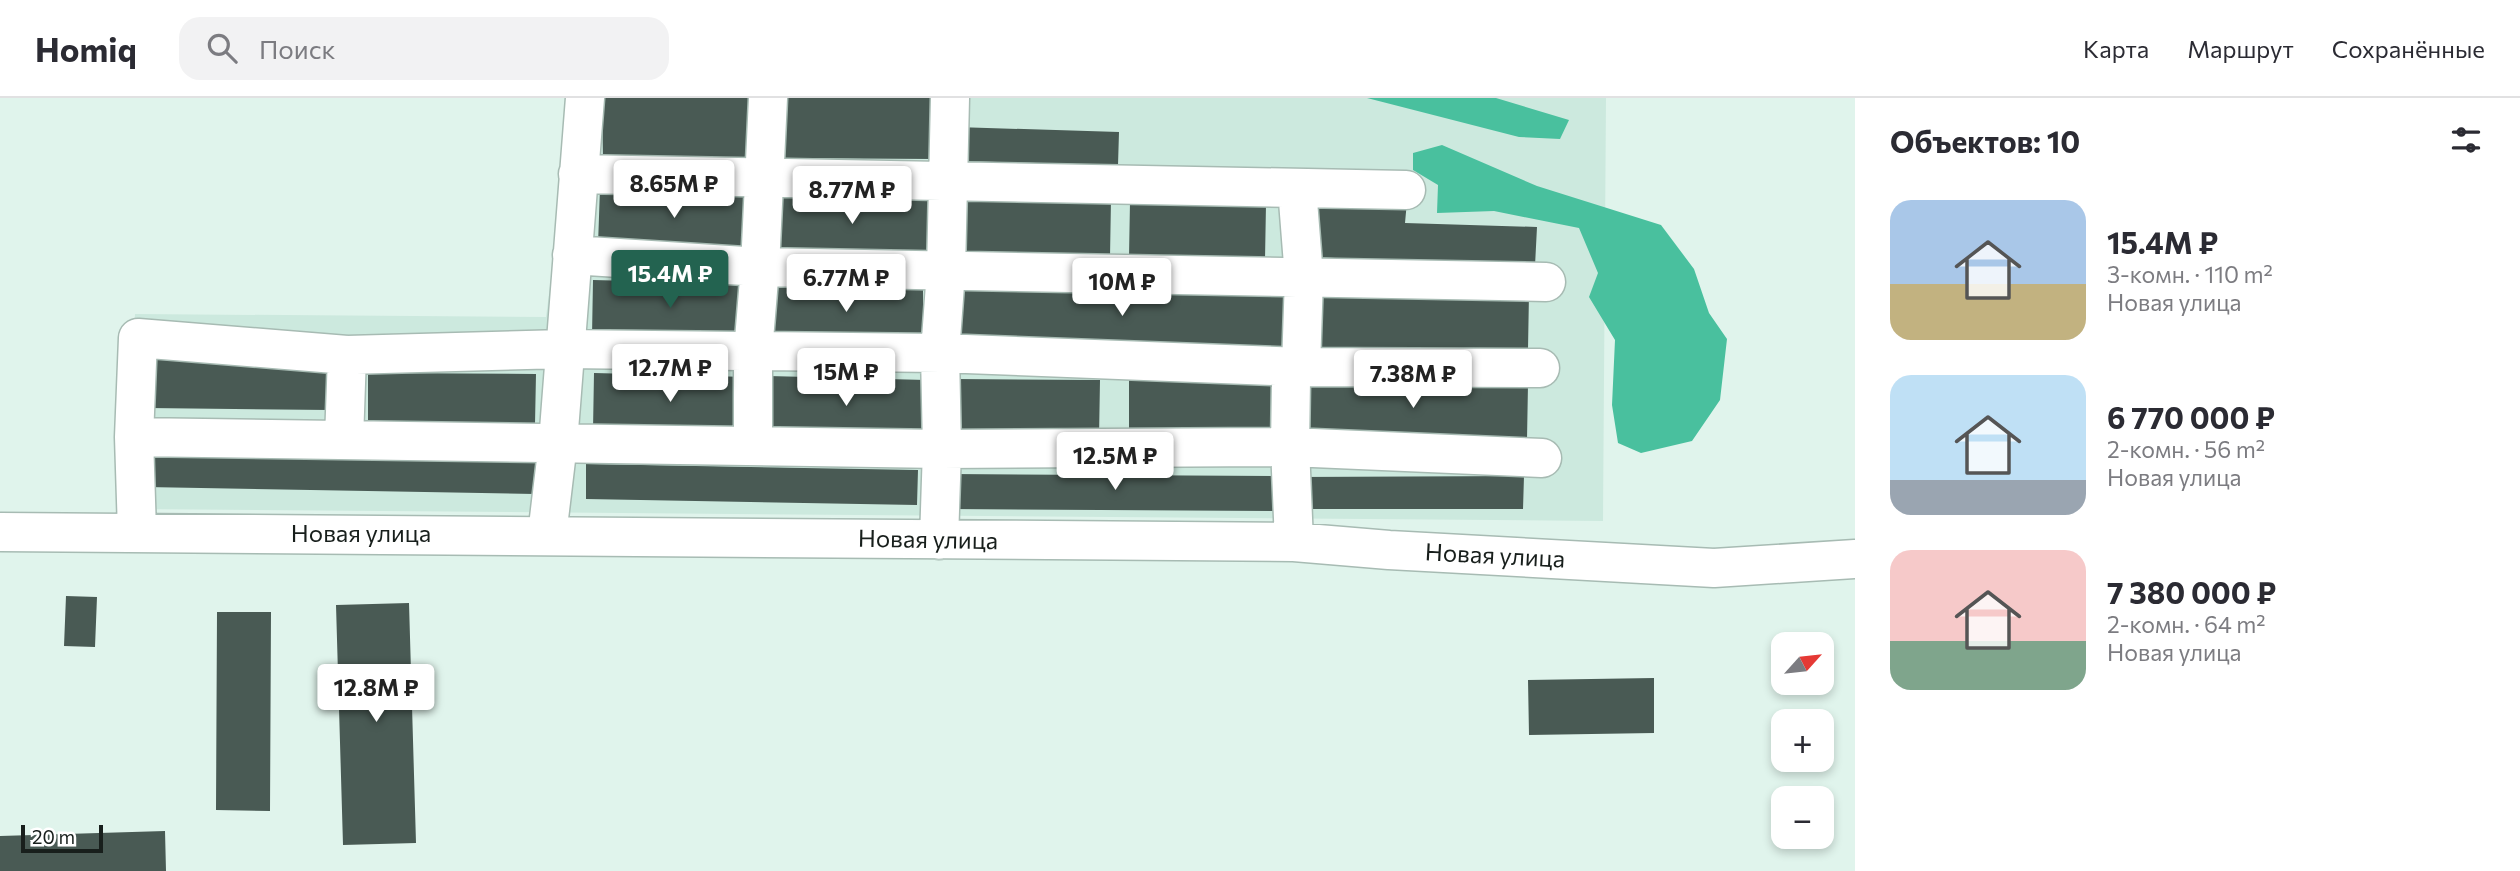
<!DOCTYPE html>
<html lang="ru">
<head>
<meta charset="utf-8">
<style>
	:root { --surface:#fff; --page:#f2f2f3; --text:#2b2b33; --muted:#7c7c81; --line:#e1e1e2; --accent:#236350 }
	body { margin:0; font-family:Commissioner,sans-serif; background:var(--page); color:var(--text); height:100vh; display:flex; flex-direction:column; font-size:26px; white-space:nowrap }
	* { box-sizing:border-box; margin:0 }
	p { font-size:23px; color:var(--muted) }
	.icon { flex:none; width:38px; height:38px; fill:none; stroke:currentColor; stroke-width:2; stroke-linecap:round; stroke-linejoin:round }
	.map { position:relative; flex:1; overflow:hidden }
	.details { display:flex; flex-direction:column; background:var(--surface); width:665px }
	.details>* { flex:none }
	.needle { width:46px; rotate:63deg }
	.fabs { position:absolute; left:1771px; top:534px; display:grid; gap:14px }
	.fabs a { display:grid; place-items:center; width:63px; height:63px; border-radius:14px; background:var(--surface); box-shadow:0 4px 10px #0003; font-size:35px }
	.scale { position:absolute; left:21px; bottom:18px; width:82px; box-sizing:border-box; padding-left:7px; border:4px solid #181f1c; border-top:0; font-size:19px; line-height:24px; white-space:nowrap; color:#181f1c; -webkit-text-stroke:5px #fff; paint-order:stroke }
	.price { position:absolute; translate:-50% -60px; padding:0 16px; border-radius:7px; background:#fff; color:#222; font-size:23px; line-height:46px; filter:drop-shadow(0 2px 4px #0008) }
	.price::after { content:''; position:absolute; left:50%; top:42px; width:21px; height:16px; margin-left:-10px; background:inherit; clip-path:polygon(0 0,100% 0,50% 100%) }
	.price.active { background:var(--accent); color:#fff }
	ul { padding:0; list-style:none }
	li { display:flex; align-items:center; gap:21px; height:175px; padding:0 35px }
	li span { display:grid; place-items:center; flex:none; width:196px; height:140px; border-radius:21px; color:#555 }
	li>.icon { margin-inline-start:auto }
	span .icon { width:84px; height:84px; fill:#fffc; stroke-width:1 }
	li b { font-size:30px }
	h2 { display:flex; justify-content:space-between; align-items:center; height:84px; padding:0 35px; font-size:30px }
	header { display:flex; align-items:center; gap:42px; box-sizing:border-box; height:98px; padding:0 35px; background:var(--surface); border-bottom:2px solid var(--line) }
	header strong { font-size:33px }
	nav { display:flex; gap:38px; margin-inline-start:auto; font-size:24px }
	.search { width:490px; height:63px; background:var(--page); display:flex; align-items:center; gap:18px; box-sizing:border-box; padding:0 24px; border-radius:21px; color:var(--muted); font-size:26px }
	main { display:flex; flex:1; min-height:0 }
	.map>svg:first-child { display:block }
</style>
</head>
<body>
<header>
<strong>Homiq</strong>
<div class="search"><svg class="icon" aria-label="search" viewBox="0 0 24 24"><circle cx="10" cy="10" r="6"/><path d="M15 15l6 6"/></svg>Поиск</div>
<nav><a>Карта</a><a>Маршрут</a><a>Сохранённые</a></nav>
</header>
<main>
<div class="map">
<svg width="1855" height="773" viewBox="0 0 1855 773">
	<rect width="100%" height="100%" fill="#e0f4ec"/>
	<!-- built -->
	<path fill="#cce9de" d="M574,0H1606L1603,423L128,411L135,216L546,219Z"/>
	<!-- water -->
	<path fill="#49c09e" d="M1367,0H1496L1569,22L1560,41L1519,39Z
		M1442,47L1537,88L1661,127L1694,171L1709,215L1727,241L1720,302L1692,343L1641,355L1618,345L1612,307L1615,242L1589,199L1598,175L1579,130L1494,113L1437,115L1438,87L1413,72V55Z"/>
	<!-- building -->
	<path fill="#495a54" d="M602,0H755L756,60L603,63Z
		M778,0H934V61L777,60Z
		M956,29L1119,34L1118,67L955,63Z
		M600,90L749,96L747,153L598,147Z
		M953,99L1111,101L1110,159L953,157Z
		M1313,99L1407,103L1405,125L1537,129L1535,168L1310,159Z
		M771,100H931L932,156H772Z
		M1130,104L1266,106L1265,162L1129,159Z
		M593,182L748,186L746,243L592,238Z
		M770,189H923V243L770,244Z
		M952,190L1291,194V250L952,246Z
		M1318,193L1529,195L1528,251L1317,249Z
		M149,257L331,259L330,312L148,310Z
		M368,275L536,276L535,326L368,325Z
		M594,275L747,279L746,336L593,332Z
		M768,278L926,282L924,342L767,338Z
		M1129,280L1284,281L1283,338L1129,337Z
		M954,281L1100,282L1099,340L953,339Z
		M1299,282L1528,286L1527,341L1298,337Z
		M147,355L535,363V396L146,389Z
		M586,366L918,372L917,407L586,401Z
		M950,376L1280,378V413L950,411Z
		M1524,378L1523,411H1298V379Z
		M66,498L97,499L95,549L64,548Z
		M409,505L416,745L343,747L336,507Z
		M217,514H271L270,713L216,712Z
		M1654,580V635L1529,637L1528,582Z
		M165,733L166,773H0V738Z"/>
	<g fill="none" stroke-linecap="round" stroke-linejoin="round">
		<defs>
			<path id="minor" d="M578,76L1406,92
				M572,157L760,169L1546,184
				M134,339L138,240L347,257L564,251L940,255L1301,269L1540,270
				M344,342L347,257
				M753,348V254L760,169L768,0
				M0,434L1294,444L1389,452L1714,470L1855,461
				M137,434L134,339L942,351L1290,349L1542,360
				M547,437L558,345L585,0
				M939,442L942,351L940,255L946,173L950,0
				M1294,444L1290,349L1291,282L1301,269L1304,179L1297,90"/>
		</defs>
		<!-- minor casing -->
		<use href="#minor" stroke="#a7bbb3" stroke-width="41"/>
		<!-- minor -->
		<use href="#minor" stroke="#fff" stroke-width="38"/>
	</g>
	<g text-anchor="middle" stroke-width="7" stroke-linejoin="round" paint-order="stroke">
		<!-- street labels -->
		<g font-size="24" fill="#181f1c" stroke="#fff">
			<text x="361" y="444">Новая улица</text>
			<text transform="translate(928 442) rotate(1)" y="8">Новая улица</text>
			<text transform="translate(1495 458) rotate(3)" y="8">Новая улица</text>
		</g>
	</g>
</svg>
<div class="fabs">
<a><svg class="needle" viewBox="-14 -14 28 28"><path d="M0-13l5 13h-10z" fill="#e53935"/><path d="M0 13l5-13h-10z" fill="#7c7c81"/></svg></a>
<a>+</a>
<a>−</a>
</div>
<div class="scale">20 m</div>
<b class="price" style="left:674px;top:122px">8.65M ₽</b>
<b class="price" style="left:852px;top:128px">8.77M ₽</b>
<b class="price active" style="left:670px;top:212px">15.4M ₽</b>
<b class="price" style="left:846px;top:216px">6.77M ₽</b>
<b class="price" style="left:1122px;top:220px">10M ₽</b>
<b class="price" style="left:670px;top:306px">12.7M ₽</b>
<b class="price" style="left:846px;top:310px">15M ₽</b>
<b class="price" style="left:1413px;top:312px">7.38M ₽</b>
<b class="price" style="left:1115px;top:394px">12.5M ₽</b>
<b class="price" style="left:376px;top:626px">12.8M ₽</b>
</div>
<section class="details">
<h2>Объектов: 10<svg class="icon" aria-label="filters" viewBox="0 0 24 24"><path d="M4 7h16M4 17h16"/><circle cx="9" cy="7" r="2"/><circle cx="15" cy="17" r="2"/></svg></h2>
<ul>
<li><span style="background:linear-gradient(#a9c7e8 60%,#c2b280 0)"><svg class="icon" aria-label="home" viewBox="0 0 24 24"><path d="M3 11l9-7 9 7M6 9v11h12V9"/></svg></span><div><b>15.4M ₽</b><p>3-комн. · 110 m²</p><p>Новая улица</p></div></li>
<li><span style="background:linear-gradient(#bfe0f5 75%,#9aa5b1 0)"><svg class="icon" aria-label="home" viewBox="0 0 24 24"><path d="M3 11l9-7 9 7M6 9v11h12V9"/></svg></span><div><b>6 770 000 ₽</b><p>2-комн. · 56 m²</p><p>Новая улица</p></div></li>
<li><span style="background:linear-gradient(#f6c9c9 65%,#7fa58c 0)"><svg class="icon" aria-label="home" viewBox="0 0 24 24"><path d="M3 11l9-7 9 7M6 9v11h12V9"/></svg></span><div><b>7 380 000 ₽</b><p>2-комн. · 64 m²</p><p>Новая улица</p></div></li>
</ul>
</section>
</main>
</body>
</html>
